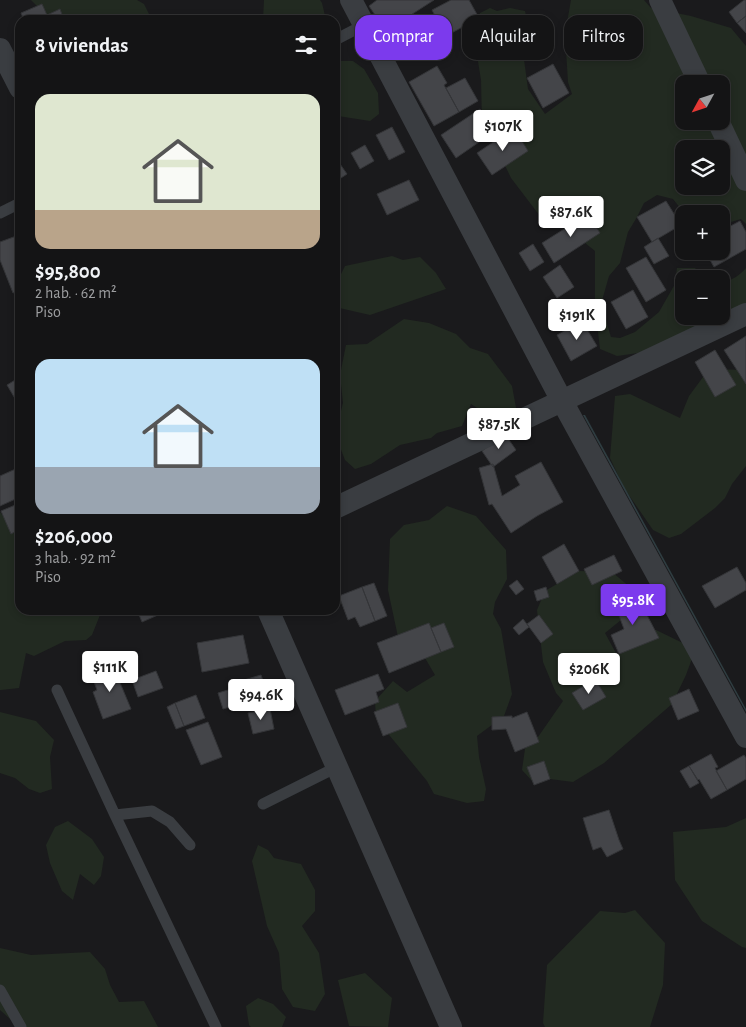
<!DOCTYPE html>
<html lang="es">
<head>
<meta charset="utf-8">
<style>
	:root { --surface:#141415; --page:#212122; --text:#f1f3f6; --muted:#9d9ea0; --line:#333334; --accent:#7c3aed }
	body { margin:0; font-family:"Alegreya Sans",sans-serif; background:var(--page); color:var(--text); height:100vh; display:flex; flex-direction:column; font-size:19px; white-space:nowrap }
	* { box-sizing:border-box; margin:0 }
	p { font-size:16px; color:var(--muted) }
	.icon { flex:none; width:28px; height:28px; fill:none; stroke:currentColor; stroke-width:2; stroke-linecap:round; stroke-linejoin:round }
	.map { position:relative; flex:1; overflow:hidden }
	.panel { position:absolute; left:15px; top:15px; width:325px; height:600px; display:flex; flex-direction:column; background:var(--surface); border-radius:15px; box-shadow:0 2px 8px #0003,0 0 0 1px var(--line) }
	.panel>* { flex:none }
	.guide { position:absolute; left:355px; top:15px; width:315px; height:45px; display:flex; gap:10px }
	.needle { width:32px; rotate:230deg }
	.buttons { position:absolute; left:675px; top:75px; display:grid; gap:10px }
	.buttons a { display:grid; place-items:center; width:55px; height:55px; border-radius:10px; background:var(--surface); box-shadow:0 2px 8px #0003,0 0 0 1px var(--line); font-size:25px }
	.price { position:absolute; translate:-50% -42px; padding:0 11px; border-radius:5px; background:#fff; color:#222; font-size:16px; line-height:32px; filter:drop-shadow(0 1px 2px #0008) }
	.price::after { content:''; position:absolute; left:50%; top:30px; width:15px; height:11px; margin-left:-8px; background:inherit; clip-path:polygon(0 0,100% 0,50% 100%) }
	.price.current { background:var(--accent); color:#fff }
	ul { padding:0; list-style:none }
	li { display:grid; align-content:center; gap:10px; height:265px; padding:0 20px }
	li span { display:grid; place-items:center; height:155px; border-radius:15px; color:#555 }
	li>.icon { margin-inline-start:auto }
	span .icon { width:90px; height:90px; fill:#fffc; stroke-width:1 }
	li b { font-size:21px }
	h2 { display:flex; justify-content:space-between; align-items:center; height:60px; padding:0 20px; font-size:21px }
	.pill { padding:0 18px; border-radius:15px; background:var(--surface); box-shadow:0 2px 8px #0003,0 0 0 1px var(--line); font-size:18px; line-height:45px }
	.pill.current { background:var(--accent); color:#fff }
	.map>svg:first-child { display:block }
</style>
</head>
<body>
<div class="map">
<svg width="746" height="1027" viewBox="0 0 746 1027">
	<rect width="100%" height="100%" fill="#1a1a1c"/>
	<!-- green -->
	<path fill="#222a21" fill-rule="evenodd" d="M31,0H137L144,4L152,20H51Z
		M264,0H320L322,3L326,20H263Z
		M571,0H644L651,8L691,16L731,28L746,46V224L741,219L721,225V214H685L673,199L657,195L644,203L637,217L628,232L620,263L609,276L601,304L611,337L620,338L635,332L659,312L675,284L677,268H695L707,279H684V316H721V281C731,282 740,275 746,268V314L652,351L617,356L600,349L595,307V251L564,226L543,220L511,178L492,138L482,124L481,80L476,49L480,31L476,24L480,13L490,8L497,11L510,8L525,11L527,20L523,52L528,89L545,114L572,94L568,82L565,34ZM684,84H721V121H684ZM684,149H721V186H684Z
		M335,61H353L364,69L378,93L379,114L370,121L338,116L335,111Z
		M392,256L403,260L420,257L436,273L446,289L370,315L335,307V286L345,266Z
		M404,319L429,323L456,334L470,348L488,354L512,386L517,413L511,430L471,404L462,426L437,433L431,438L400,445L371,464L355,469L345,460L335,434L343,403L340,375L346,345L367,344Z
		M709,369L746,370V466L732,484L725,498L715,508L681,534L669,538L653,530L624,488L610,458L615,396L630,394L680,418L689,396Z
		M447,506L476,516L506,550L507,579L495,602L493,614L501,629L512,694L504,716L477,736L479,757L486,789L484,801L467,803L434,794L427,781L376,719L375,701L393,681L407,692L435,675L425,658L401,651L388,590L390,539L404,525L429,520Z
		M0,512L20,538V610H102L92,635L86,640L65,641L34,656L26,653L19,688L1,690H0Z
		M579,571L612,572L631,588L637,607L605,633L617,655L647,631L656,630L689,646L694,653L686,675L672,704L604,763L573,782L550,779L533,782L522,770L526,742L538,737L563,701L556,693L543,662L537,610L545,591Z
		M0,712L36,721L54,740L50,757L52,789L40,793L29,789L15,778L0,773Z
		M746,818V948L742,947L702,921L675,880L673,832L726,827Z
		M68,821L92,839L104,857L101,876L94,885L80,874L73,900L62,891L50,863L46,845L55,827Z
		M258,845L268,850L274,858L301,864L315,890V911L302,926L319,953L325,994L315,1011L293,1007L282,989L279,953L267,926L252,861Z
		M635,910L665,943L663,985L650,1027H545L543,1023L547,965L600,911L625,913Z
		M0,948L31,955L90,952L105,969L110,985L119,1002L144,1001L158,1027H19L0,1010Z
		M365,973L392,998L388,1027L349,1026L338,980Z
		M258,998L273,1004L286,1017L282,1027H251L249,1025L246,1006Z"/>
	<!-- water -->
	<path fill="#2f3d41" d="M583,415H585L746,709V712Z"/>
	<!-- building -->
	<path fill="#444549" stroke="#343538" d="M377,0H434L386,31L369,6Z
		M451,0H469L479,18L446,36L432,10Z
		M744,0H746V16L737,23L729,12Z
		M42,4L47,15L60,9L64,20H24L21,13Z
		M746,16V33L737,23Z
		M553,64L569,93L543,108L527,78Z
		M437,66L447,83L444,85L459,112L434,126L409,82Z
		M465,78L478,101L459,112L446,88Z
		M480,109L495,131L456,158L441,135Z
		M392,127L405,152L389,160L376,135Z
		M514,128L528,151L492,175L477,153Z
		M365,145L374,161L360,169L351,153Z
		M340,164L347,174L335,182V167Z
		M409,180L419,200L387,215L377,194Z
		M666,201L681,225L652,242L637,217Z
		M588,214L600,233L554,263L542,243Z
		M740,221L746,232V249L714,267L705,251H721V231Z
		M19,235L20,238V290L13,293L0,260V242Z
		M658,238L669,256L654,264L644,247Z
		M533,244L544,262L530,271L519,253Z
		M646,257L666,290L646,302L626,268Z
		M560,265L574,287L557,298L543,277Z
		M633,290L648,317L626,329L611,302Z
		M582,321L597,346L571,361L557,335Z
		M746,336V384L724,350Z
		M715,350L736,385L715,397L695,362Z
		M20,377V407L7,385Z
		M505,434L516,450L493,467L482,451Z
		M541,462L563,502L537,516L511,533L492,504L489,505L479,468L493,464L502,496L520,485L515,476Z
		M20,467V497L0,506V476Z
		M20,503V529L11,534L1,511Z
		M564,544L579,571L557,584L542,557Z
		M614,555L622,571L592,585L584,569Z
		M737,567L746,583V590L715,608L702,586Z
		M517,580L524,589L516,595L509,586Z
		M374,583L387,616L375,621L362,587Z
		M362,587L375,621L360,627L355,617L348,620L339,596Z
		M546,587L549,597L537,601L534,591Z
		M637,596L659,638L619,654L611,635L624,629L615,605Z
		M137,610H167V611L142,622Z
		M539,615L553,634L541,643L527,624Z
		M523,619L529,627L519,635L513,628Z
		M429,623L441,652L389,673L377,643Z
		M444,623L454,647L441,652L431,628Z
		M243,635L249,663L202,672L197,643Z
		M113,666L131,709L103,719L93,692L97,690L91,674Z
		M156,671L163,688L138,697L132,680Z
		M378,674L384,689L376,692L379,702L345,715L335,690Z
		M261,675L269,697L244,705L237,682Z
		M595,679L606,697L583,710L572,693Z
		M238,687L243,703L223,709L218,693Z
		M689,689L699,711L678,720L669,698Z
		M196,695L205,718L184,726L175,703Z
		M175,703L184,726L176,729L167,707Z
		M398,703L407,727L383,736L374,712Z
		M270,709L274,729L253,734L248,713Z
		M527,712L539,742L515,752L506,729L492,730V717L512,716V718Z
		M208,722L222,757L201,765L186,730Z
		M711,754L718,767L715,768L727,790L711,799L699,779L698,780L689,766Z
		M744,755L746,758V779L727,790L716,771Z
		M544,761L550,779L534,785L527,767Z
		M689,766L699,783L690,788L680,771Z
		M609,810L619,840L623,849L607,857L601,847L593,850L583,818Z"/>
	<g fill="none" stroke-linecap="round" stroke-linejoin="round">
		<!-- lane -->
		<path stroke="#3a3d41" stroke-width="11" d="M335,40L364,25
			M0,213L20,203
			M57,690L115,815L216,1027
			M263,804L337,767
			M115,815L152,811L170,822L190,845
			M0,990L21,1027"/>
		<!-- street -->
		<path stroke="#3a3d41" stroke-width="22" d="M351,0L562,401L746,737
			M660,0L700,84
			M0,49L20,88
			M718,121L746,180
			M335,508L746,314
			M268,610L451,1027"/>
	</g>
</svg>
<div class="buttons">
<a><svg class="needle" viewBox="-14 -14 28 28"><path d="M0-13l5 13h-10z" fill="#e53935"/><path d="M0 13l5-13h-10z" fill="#9d9ea0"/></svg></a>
<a><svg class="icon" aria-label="layers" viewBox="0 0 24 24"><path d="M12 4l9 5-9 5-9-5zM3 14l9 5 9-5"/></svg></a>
<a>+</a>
<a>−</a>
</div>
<b class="price" style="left:503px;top:152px">$107K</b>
<b class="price" style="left:571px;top:238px">$87.6K</b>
<b class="price" style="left:577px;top:341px">$191K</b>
<b class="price" style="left:499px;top:450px">$87.5K</b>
<b class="price current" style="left:633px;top:626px">$95.8K</b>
<b class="price" style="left:110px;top:693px">$111K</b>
<b class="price" style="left:589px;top:695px">$206K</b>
<b class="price" style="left:261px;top:721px">$94.6K</b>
<div class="guide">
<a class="pill current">Comprar</a>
<a class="pill">Alquilar</a>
<a class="pill">Filtros</a>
</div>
<section class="panel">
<h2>8 viviendas<svg class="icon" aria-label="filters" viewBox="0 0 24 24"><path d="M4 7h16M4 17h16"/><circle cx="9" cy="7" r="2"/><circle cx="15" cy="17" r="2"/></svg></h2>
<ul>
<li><span style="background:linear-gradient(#dfe7d0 75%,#b9a48a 0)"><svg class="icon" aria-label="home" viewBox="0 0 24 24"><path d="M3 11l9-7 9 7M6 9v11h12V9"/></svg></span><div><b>$95,800</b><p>2 hab. · 62 m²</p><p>Piso</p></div></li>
<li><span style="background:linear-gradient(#bfe0f5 70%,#9aa5b1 0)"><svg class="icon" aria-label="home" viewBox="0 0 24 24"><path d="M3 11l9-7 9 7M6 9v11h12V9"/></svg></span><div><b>$206,000</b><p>3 hab. · 92 m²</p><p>Piso</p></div></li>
</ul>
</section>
</div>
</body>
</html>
